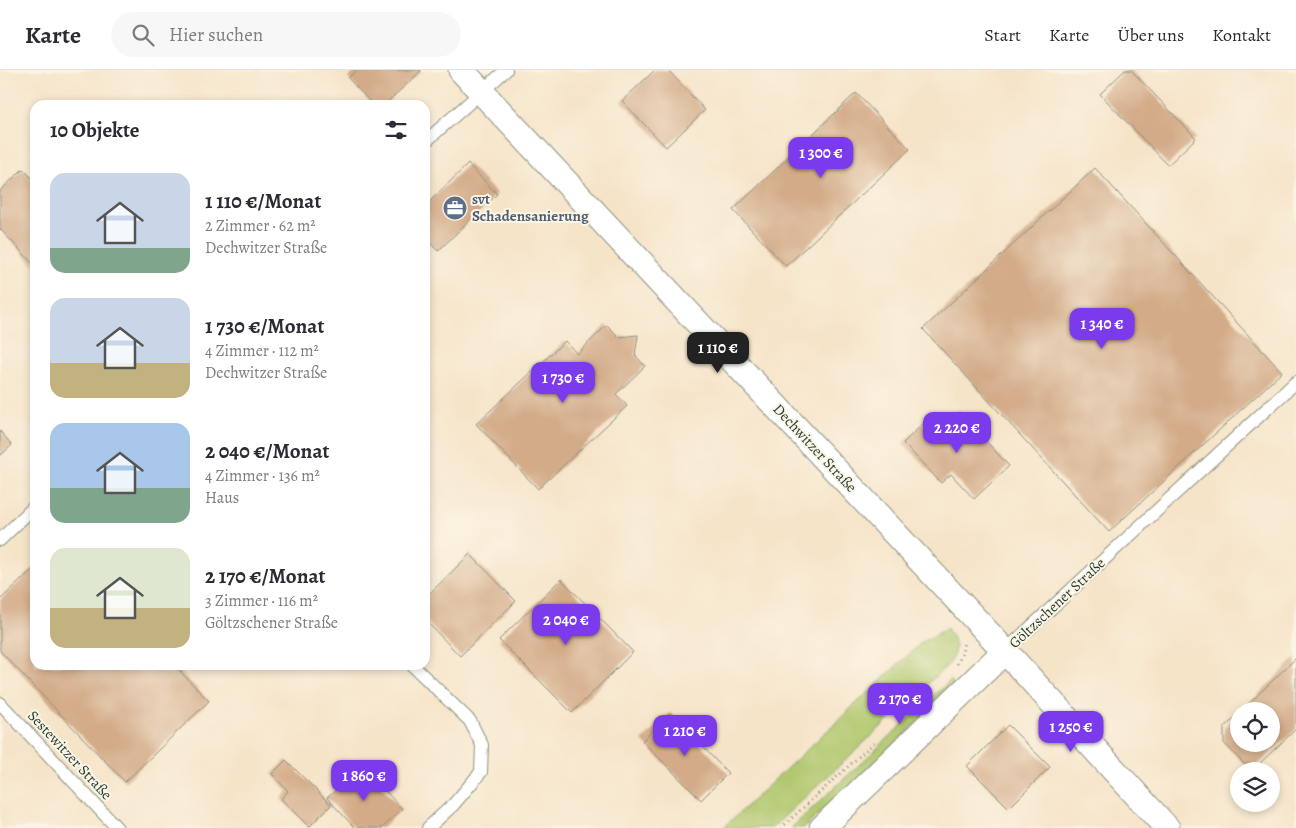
<!DOCTYPE html>
<html lang="de">
<head>
<meta charset="utf-8">
<style>
	:root { --surface:#fff; --page:#f7f7f7; --text:#2b2b33; --muted:#7c7c81; --line:#e1e1e2; --accent:#7c3aed }
	body { margin:0; font-family:Alegreya,serif; background:var(--page); color:var(--text); height:100vh; display:flex; flex-direction:column; font-size:19px; white-space:nowrap }
	* { box-sizing:border-box; margin:0 }
	p { font-size:16px; color:var(--muted) }
	.icon { flex:none; width:28px; height:28px; fill:none; stroke:currentColor; stroke-width:2; stroke-linecap:round; stroke-linejoin:round }
	.map { position:relative; flex:1; overflow:hidden }
	.panel { position:absolute; left:30px; top:30px; width:400px; height:570px; display:flex; flex-direction:column; background:var(--surface); border-radius:15px; box-shadow:0 2px 8px #0003 }
	.panel>* { flex:none }
	.tools { position:absolute; left:1230px; top:632px; display:grid; gap:10px }
	.tools a { display:grid; place-items:center; width:50px; height:50px; border-radius:50%; background:var(--surface); box-shadow:0 2px 8px #0003; font-size:25px }
	.price { position:absolute; translate:-50% -42px; padding:0 11px; border-radius:10px; background:var(--accent); color:#fff; font-size:16px; line-height:32px; filter:drop-shadow(0 1px 2px #0008) }
	.price::after { content:''; position:absolute; left:50%; top:30px; width:15px; height:11px; margin-left:-8px; background:inherit; clip-path:polygon(0 0,100% 0,50% 100%) }
	.price.current { background:#222; color:#fff }
	ul { padding:0; list-style:none }
	li { display:flex; align-items:center; gap:15px; height:125px; padding:0 20px }
	li span { display:grid; place-items:center; flex:none; width:140px; height:100px; border-radius:15px; color:#555 }
	li>.icon { margin-inline-start:auto }
	span .icon { width:60px; height:60px; fill:#fffc; stroke-width:1 }
	li b { font-size:21px }
	h2 { display:flex; justify-content:space-between; align-items:center; height:60px; padding:0 20px; font-size:21px }
	header { display:flex; align-items:center; gap:30px; box-sizing:border-box; height:70px; padding:0 25px; background:var(--surface); border-bottom:1px solid var(--line) }
	header strong { font-size:24px }
	nav { display:flex; gap:28px; margin-inline-start:auto; font-size:18px }
	.search { width:350px; height:45px; background:var(--page); display:flex; align-items:center; gap:12px; box-sizing:border-box; padding:0 18px; border-radius:28px; color:var(--muted); font-size:19px }
	.map>svg:first-child { display:block }
</style>
</head>
<body>
<header>
<strong>Karte</strong>
<div class="search"><svg class="icon" aria-label="search" viewBox="0 0 24 24"><circle cx="10" cy="10" r="6"/><path d="M15 15l6 6"/></svg>Hier suchen</div>
<nav><a>Start</a><a>Karte</a><a>Über uns</a><a>Kontakt</a></nav>
</header>
<div class="map">
<svg width="1296" height="758" viewBox="0 0 1296 758">
	<rect width="100%" height="100%" fill="#fcf5e5"/>
	<filter id="ink" filterUnits="userSpaceOnUse"><feTurbulence type="fractalNoise" baseFrequency=".02" numOctaves="2"/><feDisplacementMap in="SourceGraphic" scale="10" xChannelSelector="R" yChannelSelector="G"/><feConvolveMatrix kernelMatrix="1 2 1 2 8 2 1 2 1" color-interpolation-filters="sRGB"/></filter>
	<filter id="wash" filterUnits="userSpaceOnUse"><feTurbulence type="fractalNoise" baseFrequency=".0096" numOctaves="4" result="noise"/><feDisplacementMap in="SourceGraphic" scale="20" xChannelSelector="R" yChannelSelector="G"/><feGaussianBlur stdDeviation="1.12" result="paint"/><feColorMatrix in="noise" values="0 0 0 0 0 0 0 0 0 0 0 0 0 0 0 0 0 1.4 0 .05"/><feComposite in="paint" operator="in"/></filter>
	<g filter="url(#wash)">
		<rect width="100%" height="100%" fill="#f6e4c9"/>
		<!-- green -->
		<path fill="#aec66b" stroke="#668250" d="M947,558C957,574 958,578 949,594L772,758H723L922,572Z
			M951,610L955,617L804,758H791Z"/>
		<g id="blocks">
			<!-- building -->
			<path fill="#d3ab88" d="M357,0H420L421,1L384,35H373L348,8Z
				M655,0H668L705,40L666,77L622,31Z
				M1125,0H1131L1196,68L1168,95L1100,24Z
				M856,23L910,79L786,196L733,140Z
				M468,94L497,124L438,181L425,168V136Z
				M1095,98L1282,302L1109,462L923,259Z
				M23,99L35,111V196L0,159V121Z
				M607,255L619,267L638,265L635,285L645,296L616,324L627,336L538,419L476,354L565,271L577,284Z
				M959,342L1009,396L974,429L951,404L941,413L903,373L928,349L939,361Z
				M0,361L12,375L0,386Z
				M470,484L516,531L460,586L425,550V528Z
				M35,497V595H174L209,631L125,712L0,581V530Z
				M561,509L633,582L572,643L499,570Z
				M1296,588V659L1259,694H1244L1224,673V658L1239,644V674H1271V641H1241Z
				M670,643L728,703L701,730L642,671Z
				M1008,655L1050,697L1009,738L967,696Z
				M286,690L331,735L309,757L281,729L288,721L272,704Z
				M362,696L402,739L382,758H355L327,728Z"/>
		</g>
	</g>
	<g filter="url(#ink)">
		<use href="#blocks" fill-opacity="0" stroke="#8a907e" stroke-width="1"/>
		<g fill="none" stroke-linecap="round" stroke-linejoin="round">
			<defs>
				<path id="service" d="M425,72L506,0
					M0,470L35,436
					M1005,581L1296,312
					M412,595L470,651L482,675L481,702L454,734L428,758
					M0,633L117,758"/>
				<path id="minor" d="M461,0L1005,581L1167,758
					M822,758L1005,581"/>
			</defs>
			<!-- service casing -->
			<use href="#service" stroke="#8a907e" stroke-width="14"/>
			<!-- minor casing -->
			<use href="#minor" stroke="#8a907e" stroke-width="27"/>
			<!-- path -->
			<path stroke="#8a907e" stroke-width="3" stroke-dasharray="1 4" stroke-linecap="butt" d="M957,594L962,584L964,571
				M781,758L875,672"/>
			<!-- service -->
			<use href="#service" stroke="#fff" stroke-width="12"/>
			<!-- minor -->
			<use href="#minor" stroke="#fff" stroke-width="25"/>
		</g>
	</g>
	<!-- icons -->
	<defs>
		<symbol id="office-disc" viewBox="-11 -11 22 22"><circle r="9.5" fill="#5c6f8a" stroke="#fcf5e5"/><path d="M-6-3h4V-5.5h4V-3h4V5H-6ZM-1-4.5V-3h2v-1.5ZM-6 0V1H6V0Z" fill="#fff"/></symbol>
	</defs>
	<g fill-rule="evenodd">
		<use href="#office-disc" x="441" y="124" width="28" height="28"/>
	</g>
	<g text-anchor="middle" stroke-width="4" stroke-linejoin="round" paint-order="stroke">
		<!-- service labels -->
		<g font-size="15" font-weight="bold" fill="#4e5e75" stroke="#fcf5e5" text-anchor="start">
			<text x="472" y="134">svt<tspan x="472" dy="17">Schadensanierung</tspan></text>
		</g>
		<!-- street labels -->
		<g font-size="15" fill="#1f3d34" stroke="#fcf5e5">
			<text transform="translate(815 378) rotate(47)" y="5">Dechwitzer Straße</text>
			<text transform="translate(1057 533) rotate(-43)" y="5">Göltzschener Straße</text>
			<text transform="translate(70 685) rotate(47)" y="5">Sestewitzer Straße</text>
		</g>
	</g>
</svg>
<div class="tools">
<a><svg class="icon" aria-label="locate" viewBox="0 0 24 24"><circle cx="12" cy="12" r="6"/><path d="M12 2v4M12 18v4M2 12h4M18 12h4"/></svg></a>
<a><svg class="icon" aria-label="layers" viewBox="0 0 24 24"><path d="M12 4l9 5-9 5-9-5zM3 14l9 5 9-5"/></svg></a>
</div>
<b class="price" style="left:821px;top:109px">1 300 €</b>
<b class="price" style="left:1102px;top:280px">1 340 €</b>
<b class="price current" style="left:718px;top:304px">1 110 €</b>
<b class="price" style="left:563px;top:334px">1 730 €</b>
<b class="price" style="left:957px;top:384px">2 220 €</b>
<b class="price" style="left:566px;top:576px">2 040 €</b>
<b class="price" style="left:900px;top:655px">2 170 €</b>
<b class="price" style="left:1071px;top:683px">1 250 €</b>
<b class="price" style="left:685px;top:687px">1 210 €</b>
<b class="price" style="left:364px;top:732px">1 860 €</b>
<section class="panel">
<h2>10 Objekte<svg class="icon" aria-label="filters" viewBox="0 0 24 24"><path d="M4 7h16M4 17h16"/><circle cx="9" cy="7" r="2"/><circle cx="15" cy="17" r="2"/></svg></h2>
<ul>
<li><span style="background:linear-gradient(#c9d6e8 75%,#7fa58c 0)"><svg class="icon" aria-label="home" viewBox="0 0 24 24"><path d="M3 11l9-7 9 7M6 9v11h12V9"/></svg></span><div><b>1 110 €/Monat</b><p>2 Zimmer · 62 m²</p><p>Dechwitzer Straße</p></div></li>
<li><span style="background:linear-gradient(#c9d6e8 65%,#c2b280 0)"><svg class="icon" aria-label="home" viewBox="0 0 24 24"><path d="M3 11l9-7 9 7M6 9v11h12V9"/></svg></span><div><b>1 730 €/Monat</b><p>4 Zimmer · 112 m²</p><p>Dechwitzer Straße</p></div></li>
<li><span style="background:linear-gradient(#a9c7e8 65%,#7fa58c 0)"><svg class="icon" aria-label="home" viewBox="0 0 24 24"><path d="M3 11l9-7 9 7M6 9v11h12V9"/></svg></span><div><b>2 040 €/Monat</b><p>4 Zimmer · 136 m²</p><p>Haus</p></div></li>
<li><span style="background:linear-gradient(#dfe7d0 60%,#c2b280 0)"><svg class="icon" aria-label="home" viewBox="0 0 24 24"><path d="M3 11l9-7 9 7M6 9v11h12V9"/></svg></span><div><b>2 170 €/Monat</b><p>3 Zimmer · 116 m²</p><p>Göltzschener Straße</p></div></li>
</ul>
</section>
</div>
</body>
</html>
